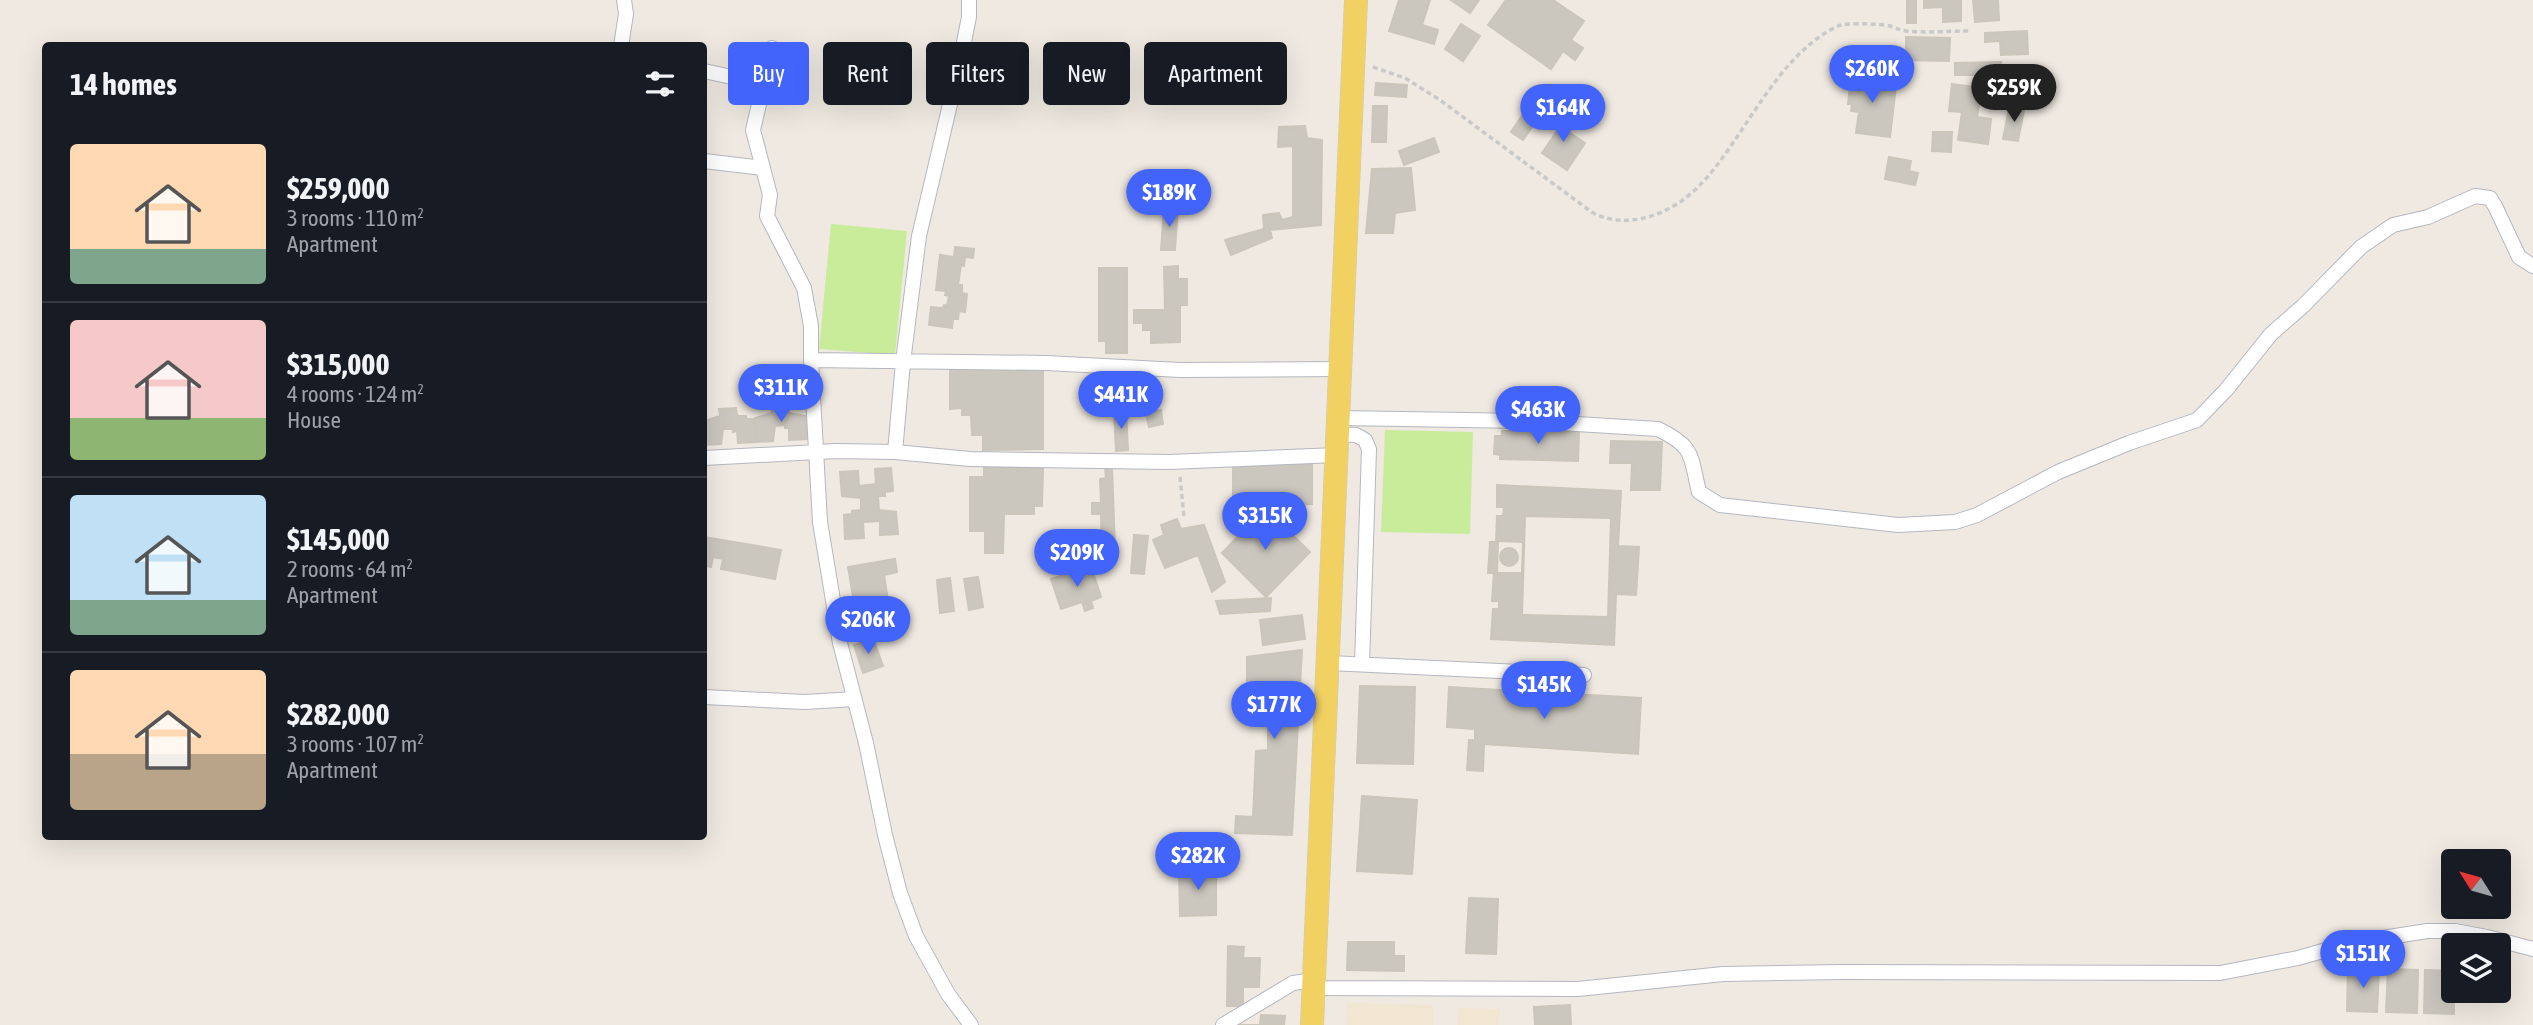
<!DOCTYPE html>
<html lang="en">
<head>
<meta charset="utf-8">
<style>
	:root { --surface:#171b24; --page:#20242c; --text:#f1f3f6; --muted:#9ea1a6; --line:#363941; --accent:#4264fb }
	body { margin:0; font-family:"Asap Condensed",sans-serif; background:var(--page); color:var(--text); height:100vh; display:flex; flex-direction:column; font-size:26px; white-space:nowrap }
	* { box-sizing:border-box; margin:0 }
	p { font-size:23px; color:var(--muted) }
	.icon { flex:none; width:38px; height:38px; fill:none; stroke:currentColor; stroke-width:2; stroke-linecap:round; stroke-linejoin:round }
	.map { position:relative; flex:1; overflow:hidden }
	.drawer { position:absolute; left:42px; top:42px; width:665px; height:798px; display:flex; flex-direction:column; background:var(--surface); border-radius:7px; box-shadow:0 7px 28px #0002 }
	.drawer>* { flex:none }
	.hud { position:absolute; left:728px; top:42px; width:665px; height:63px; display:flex; gap:14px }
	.needle { width:46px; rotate:307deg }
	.tools { position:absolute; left:2441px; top:849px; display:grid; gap:14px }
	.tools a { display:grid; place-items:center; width:70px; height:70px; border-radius:7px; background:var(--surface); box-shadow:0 7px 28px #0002; font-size:35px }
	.price { position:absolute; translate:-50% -60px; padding:0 16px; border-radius:24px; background:var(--accent); color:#fff; font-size:23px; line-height:46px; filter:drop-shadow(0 2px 4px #0008) }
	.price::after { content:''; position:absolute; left:50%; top:42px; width:21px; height:16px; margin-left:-10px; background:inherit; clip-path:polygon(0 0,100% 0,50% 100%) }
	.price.active { background:#222; color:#fff }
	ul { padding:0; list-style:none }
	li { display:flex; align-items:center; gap:21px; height:175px; padding:0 28px }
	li+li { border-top:2px solid var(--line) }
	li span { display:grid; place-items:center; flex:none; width:196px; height:140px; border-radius:7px; color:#555 }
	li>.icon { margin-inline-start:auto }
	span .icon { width:84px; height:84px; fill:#fffc; stroke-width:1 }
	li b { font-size:30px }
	h2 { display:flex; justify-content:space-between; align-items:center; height:84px; padding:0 28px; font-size:30px }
	.pill { padding:0 24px; border-radius:7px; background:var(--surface); box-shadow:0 7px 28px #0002; font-size:24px; line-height:63px }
	.pill.active { background:var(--accent); color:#fff }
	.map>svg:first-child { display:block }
</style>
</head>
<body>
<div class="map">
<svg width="2533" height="1025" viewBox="0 0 2533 1025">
	<rect width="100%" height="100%" fill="#efe9e1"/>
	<!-- education -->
	<path fill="#f0e6d1" d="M1347,1003L1433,1005V1025H1346Z
		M1458,1008L1500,1009L1499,1025H1457Z"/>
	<!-- pitch -->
	<path fill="#c9ec9a" d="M831,224L907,231L895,355L819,349Z
		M1385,430L1473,432L1470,534L1381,532Z"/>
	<!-- building -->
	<path fill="#cbc7bf" stroke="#cbc5ba" stroke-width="2" fill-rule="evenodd" d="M1399,0H1430L1422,25L1438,30L1434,44L1389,31Z
		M1451,0H1479L1470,13Z
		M1506,0H1553L1584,21L1571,40L1583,48L1575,60L1563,51L1551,69L1488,25Z
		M1907,0H1916V23H1907Z
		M1924,0H1961V21L1943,22V7L1924,8Z
		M1973,0H1998L1999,20L1975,22Z
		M1461,24L1480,36L1463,61L1445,49Z
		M2027,31L2028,54L2001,55L2000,41L1985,42V33Z
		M1906,37L1950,38L1949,61L1906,60Z
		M2001,62V75H1955V63Z
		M1851,75L1883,79V84L1896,86L1890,137L1856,133L1859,112L1851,111L1852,104H1848Z
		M2000,77L2014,78V97L1999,96Z
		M1376,83L1407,85L1406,97L1375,95Z
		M1952,84L1982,88L1977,117L1991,119L1988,144L1958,140L1962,112L1949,111Z
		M1538,92L1551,100L1523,140L1511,132Z
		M1373,106H1387L1386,142H1372Z
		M2009,108L2024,110L2018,141L2003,139Z
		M1560,112L1571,119L1564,129L1585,143L1567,170L1542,153L1559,128L1552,124Z
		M1305,126L1307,138L1322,140L1321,225L1270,230L1272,238L1231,255L1225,240L1264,229L1263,215L1279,213L1282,220L1293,217V146L1278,147L1279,127Z
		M1933,132H1952L1951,152L1932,151Z
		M1434,138L1439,152L1404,165L1399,151Z
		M1889,157L1911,161L1909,171L1918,173L1915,185L1885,179Z
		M1411,168L1415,210L1395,213L1393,233H1366L1372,169Z
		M1164,207L1178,208L1175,250H1161Z
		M955,247L974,249L973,258L965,257L964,266L961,265L958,285H962V293L967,294L965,312L959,311L958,319H953L952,328L929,325L931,307L943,308L944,305L947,306L949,296L945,295L946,291L936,290L940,255L954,257Z
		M1178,266V279H1187V305H1180V342L1151,343V330H1143V323H1134V310H1165L1164,267Z
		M1099,268H1127V353H1106V341H1099Z
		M950,369H1043V449L983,450V435H972L971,415H962V408L950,409Z
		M788,405L789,413L806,416L807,439L789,440V428H785V425L775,426L773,441L756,442L755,418L772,413L771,406Z
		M736,408L737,416H746V419H754L756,442L738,443L737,431L733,432V429H723L721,444L704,445V421L720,416L719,409Z
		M1126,410L1128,450L1116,451L1114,411Z
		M1161,410L1163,424L1149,427L1146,413Z
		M1502,431L1579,432L1578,461L1500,459V455L1494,454L1495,436H1502Z
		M1611,441L1662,442L1660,490H1631L1632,463H1610Z
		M1233,462H1312V504L1233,505Z
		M984,467L1043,468L1042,506H1034V514H1004L1003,553H985V531H970V477H984Z
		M1112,467L1115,549H1102L1101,514H1092V503H1101L1100,479L1106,478L1105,468Z
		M891,468L893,491L885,492V496H878L879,510L896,512L898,534L880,535V521L863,522L864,538L845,539L844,515L852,514V511L861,510V498L842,496L840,472L858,471L859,486L876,484L875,469Z
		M1497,485L1621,491L1618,546L1639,547L1636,595L1616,594L1614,645L1491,639L1493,609H1499V601H1492L1494,573H1488L1490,542H1496L1497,516H1503L1504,507H1497ZM1525,516L1611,518L1608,617L1522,615Z
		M1250,507L1266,523L1273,516L1310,552L1266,597L1222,553L1245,529L1237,521Z
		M1177,519L1181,529L1204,525L1225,582L1212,592L1198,555L1165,568L1153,540L1164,535L1161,525Z
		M1134,535L1148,536L1144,574L1131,573Z
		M704,537L781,550L775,579L721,569L723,559L713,557L711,567L704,565Z
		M1498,541L1523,542L1522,573H1497Z
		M1500 557a9 9 0 1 1 18 0a9 9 0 1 1-18 0Z
		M895,559L897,572L884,575L890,613L857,619L848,567Z
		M1091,566L1101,597L1091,601L1093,608L1085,611L1082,602L1061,609L1051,579Z
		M978,577L983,607L969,610L964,579Z
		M950,578L954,611L940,613L937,580Z
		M1271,598L1270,611L1220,614L1216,601Z
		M1302,615L1305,639L1263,645L1260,620Z
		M873,638L883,666L863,673L854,645Z
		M1302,650L1292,835L1235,833L1236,816L1253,817L1256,751L1268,750V723L1259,722L1261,710H1247V657Z
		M1360,686L1415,687L1413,764L1357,763Z
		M1449,687L1641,698L1638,754L1484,744L1483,771L1467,770L1469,740H1475V729L1447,727Z
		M1362,796L1417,800L1412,874L1357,871Z
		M1216,868V915L1180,916L1179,869Z
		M1469,898L1498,899L1496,954L1466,953Z
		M1348,942H1394V956H1404V971L1347,970Z
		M1228,946L1244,947L1243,958H1260L1259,987H1243V1006H1227Z
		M2348,968L2379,969L2377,1012L2347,1011Z
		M2388,969L2418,970L2417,1013L2386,1012Z
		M2425,970L2454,971V1014L2424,1013Z
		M1570,1005L1571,1025H1535L1534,1007Z
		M1261,1015L1285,1016L1284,1025H1236H1260Z"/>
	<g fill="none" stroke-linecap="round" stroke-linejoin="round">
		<defs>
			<path id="minor" d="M621,46L626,14L624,0
				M772,48L753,130L770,195L767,216L804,288L811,326V360L1046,363L1180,370L1342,369
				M704,71L764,84
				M704,161L763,168
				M811,360L820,522L830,582L840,643L866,743L885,835L900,893L916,936L948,994L971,1025
				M1339,418L1528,421L1658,429C1695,447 1690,455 1699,492L1720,505L1898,525L1955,522L1977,515L2058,472L2129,443L2197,420L2226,390L2271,334L2303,306L2361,247L2393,225L2428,217L2475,196L2490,198L2495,206L2519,257L2533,266
				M1338,434L1356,435L1365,440L1369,449L1362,664
				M895,452L970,459L1169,462L1337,455
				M704,458L836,451L895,452L903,362L919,236L960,62L969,17V0
				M1329,663L1584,675
				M704,697L805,702L854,699
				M1314,988L1578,989L1723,974L1842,972L2220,973L2298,958L2351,943L2427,931H2455L2487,937L2533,949
				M1223,1025L1293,983L1315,980"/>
			<path id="primary" d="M1312,1025L1356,0"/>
		</defs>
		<!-- minor casing -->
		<use href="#minor" stroke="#b4b7c1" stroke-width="16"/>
		<!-- primary casing -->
		<use href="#primary" stroke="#c9c9c9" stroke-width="24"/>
		<!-- path -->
		<path stroke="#c9c9c9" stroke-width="3.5" stroke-dasharray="5 3.5" stroke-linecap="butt" d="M1373,67L1405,78L1440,100L1593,213C1628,231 1672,214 1699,186C1745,139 1775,56 1838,26C1846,22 1881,24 1890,26C1896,28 1900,30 1906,31C1927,33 1949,31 1970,31
			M1180,477L1184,517"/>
		<!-- minor -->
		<use href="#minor" stroke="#fff" stroke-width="14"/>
		<!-- primary -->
		<use href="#primary" stroke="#f2d163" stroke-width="23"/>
	</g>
</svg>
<div class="tools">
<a><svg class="needle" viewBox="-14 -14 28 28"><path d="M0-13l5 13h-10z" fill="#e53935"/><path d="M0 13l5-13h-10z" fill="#9ea1a6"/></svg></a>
<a><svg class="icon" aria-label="layers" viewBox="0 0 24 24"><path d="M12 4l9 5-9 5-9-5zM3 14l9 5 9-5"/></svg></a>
</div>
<b class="price" style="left:1872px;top:105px">$260K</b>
<b class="price active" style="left:2014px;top:124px">$259K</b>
<b class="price" style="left:1563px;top:144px">$164K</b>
<b class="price" style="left:1169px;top:229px">$189K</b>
<b class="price" style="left:781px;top:424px">$311K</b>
<b class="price" style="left:1121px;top:431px">$441K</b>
<b class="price" style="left:1538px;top:446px">$463K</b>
<b class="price" style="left:1265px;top:552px">$315K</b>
<b class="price" style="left:1077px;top:589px">$209K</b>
<b class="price" style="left:868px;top:656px">$206K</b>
<b class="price" style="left:1544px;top:721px">$145K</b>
<b class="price" style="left:1274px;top:741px">$177K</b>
<b class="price" style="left:1198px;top:892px">$282K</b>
<b class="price" style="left:2363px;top:990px">$151K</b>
<div class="hud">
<a class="pill active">Buy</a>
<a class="pill">Rent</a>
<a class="pill">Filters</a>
<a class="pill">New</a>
<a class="pill">Apartment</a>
</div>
<section class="drawer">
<h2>14 homes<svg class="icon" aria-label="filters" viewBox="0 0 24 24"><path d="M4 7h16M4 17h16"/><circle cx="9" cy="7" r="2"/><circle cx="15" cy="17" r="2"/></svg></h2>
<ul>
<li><span style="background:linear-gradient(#ffd9b3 75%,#7fa58c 0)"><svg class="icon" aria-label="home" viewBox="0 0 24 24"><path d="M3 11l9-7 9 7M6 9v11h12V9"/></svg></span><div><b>$259,000</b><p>3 rooms · 110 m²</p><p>Apartment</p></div></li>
<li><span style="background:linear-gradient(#f6c9c9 70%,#8fb573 0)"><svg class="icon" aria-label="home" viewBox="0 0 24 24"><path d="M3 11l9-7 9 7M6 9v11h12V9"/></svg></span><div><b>$315,000</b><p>4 rooms · 124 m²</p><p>House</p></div></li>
<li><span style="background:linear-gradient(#bfe0f5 75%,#7fa58c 0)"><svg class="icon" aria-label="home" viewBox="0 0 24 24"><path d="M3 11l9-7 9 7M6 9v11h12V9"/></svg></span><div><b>$145,000</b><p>2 rooms · 64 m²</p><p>Apartment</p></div></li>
<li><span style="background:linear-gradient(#ffd9b3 60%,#b9a48a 0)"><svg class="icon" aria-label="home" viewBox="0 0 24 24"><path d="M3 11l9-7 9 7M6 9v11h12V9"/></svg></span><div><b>$282,000</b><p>3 rooms · 107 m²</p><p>Apartment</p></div></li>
</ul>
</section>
</div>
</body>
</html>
